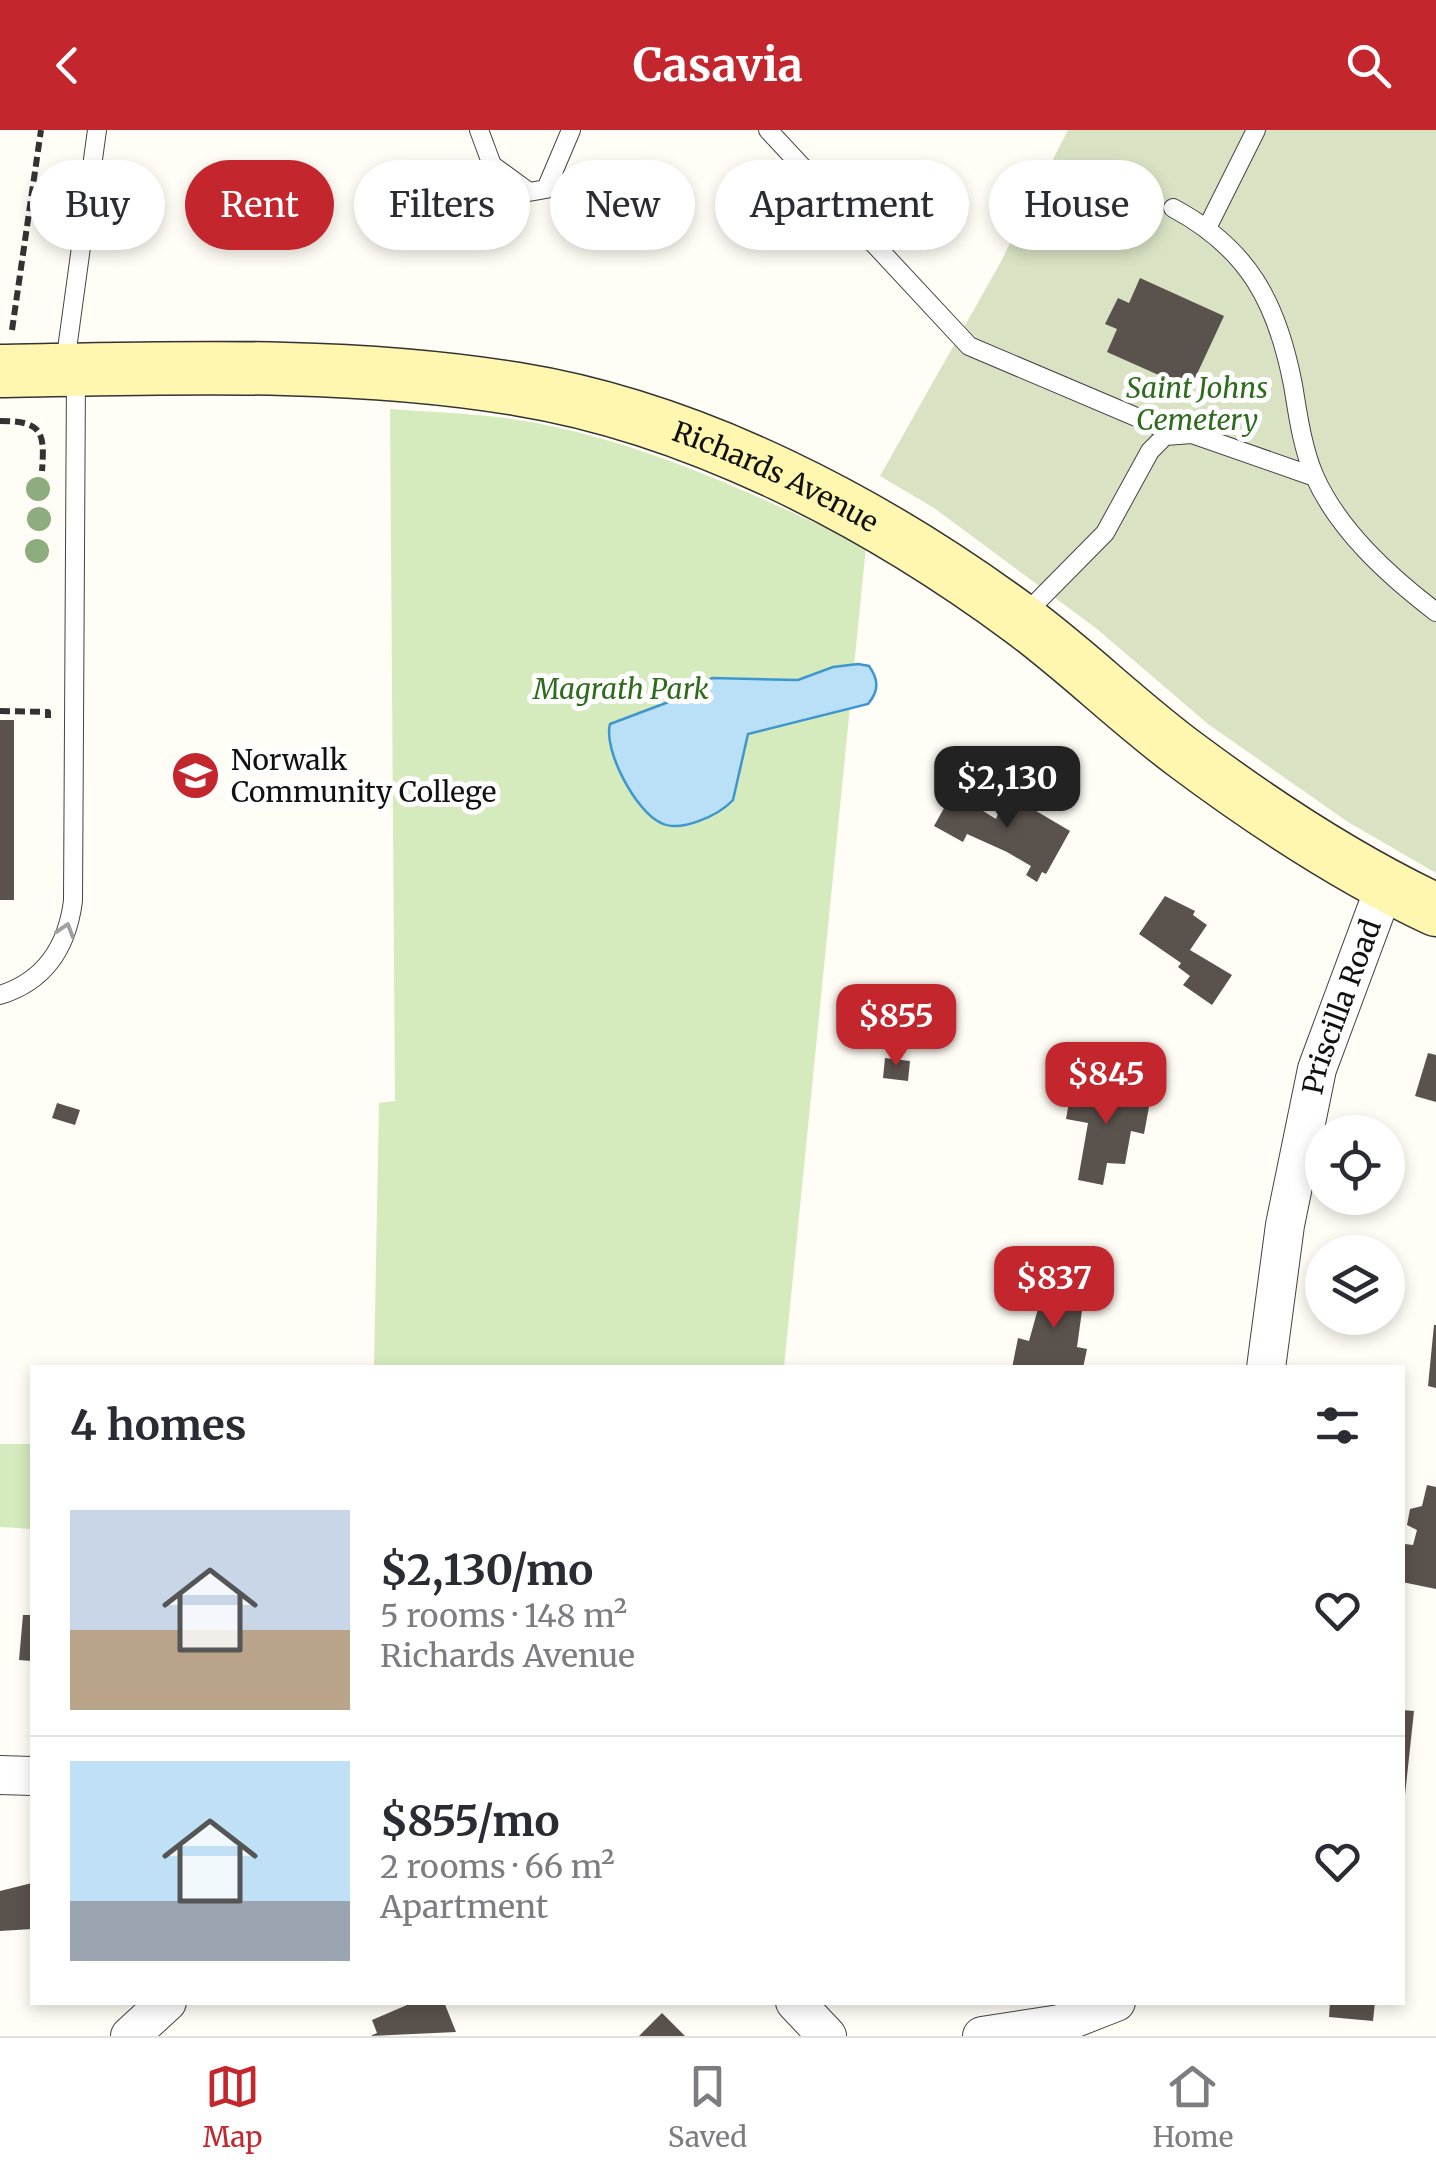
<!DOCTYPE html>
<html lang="en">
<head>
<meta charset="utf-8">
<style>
	:root { --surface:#fff; --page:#f2f2f3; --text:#2b2b33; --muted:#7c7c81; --line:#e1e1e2; --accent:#c4262e }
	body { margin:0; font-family:Merriweather,serif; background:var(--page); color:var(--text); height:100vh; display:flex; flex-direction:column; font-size:38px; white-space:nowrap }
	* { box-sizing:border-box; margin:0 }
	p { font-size:32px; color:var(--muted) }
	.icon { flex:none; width:55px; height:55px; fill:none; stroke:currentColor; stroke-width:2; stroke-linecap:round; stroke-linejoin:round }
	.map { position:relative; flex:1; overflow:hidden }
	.drawer { position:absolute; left:30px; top:1235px; width:1375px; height:640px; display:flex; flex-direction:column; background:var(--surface); border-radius:0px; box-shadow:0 5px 15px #0003 }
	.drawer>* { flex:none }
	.guide { position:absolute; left:30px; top:30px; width:1378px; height:90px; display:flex; gap:20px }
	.fabs { position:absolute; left:1305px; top:985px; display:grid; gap:20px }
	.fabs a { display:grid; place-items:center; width:100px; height:100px; border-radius:50%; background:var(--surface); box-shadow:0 5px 15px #0003; font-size:50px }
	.price { position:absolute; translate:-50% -85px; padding:0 22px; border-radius:20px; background:var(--accent); color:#fff; font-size:32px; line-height:65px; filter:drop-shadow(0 2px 5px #0008) }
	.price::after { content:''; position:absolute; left:50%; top:60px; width:30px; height:22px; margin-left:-15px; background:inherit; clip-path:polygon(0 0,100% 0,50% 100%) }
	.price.selected { background:#222; color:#fff }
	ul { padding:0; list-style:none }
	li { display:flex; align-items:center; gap:30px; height:250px; padding:0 40px }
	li+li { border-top:2px solid var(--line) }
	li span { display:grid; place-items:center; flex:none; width:280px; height:200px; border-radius:0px; color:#555 }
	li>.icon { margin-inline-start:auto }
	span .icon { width:120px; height:120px; fill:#fffc; stroke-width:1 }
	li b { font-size:42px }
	h2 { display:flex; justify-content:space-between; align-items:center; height:120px; padding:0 40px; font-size:42px }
	.tag { padding:0 35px; border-radius:45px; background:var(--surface); box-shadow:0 5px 15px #0003; font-size:35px; line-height:90px }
	.tag.selected { background:var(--accent); color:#fff }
	header { display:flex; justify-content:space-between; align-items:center; height:130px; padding:0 40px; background:var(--accent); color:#fff; font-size:45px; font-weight:700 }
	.menu { display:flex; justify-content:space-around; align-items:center; height:140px; border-top:2px solid var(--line); background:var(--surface); font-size:28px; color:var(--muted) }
	.menu a { display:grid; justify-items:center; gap:5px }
	.menu .selected { color:var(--accent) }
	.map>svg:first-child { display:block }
</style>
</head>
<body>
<header><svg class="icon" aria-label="back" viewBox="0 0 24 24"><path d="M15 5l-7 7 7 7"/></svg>Casavia<svg class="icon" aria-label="search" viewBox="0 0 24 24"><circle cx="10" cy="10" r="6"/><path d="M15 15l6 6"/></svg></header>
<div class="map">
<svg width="1436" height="1906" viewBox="0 0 1436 1906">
	<rect width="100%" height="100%" fill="#fffdf5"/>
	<!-- green -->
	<path fill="#d5ebbd" d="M390,279C428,282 467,283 505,288C632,305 752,363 866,417L784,1237L374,1238L379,973L395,971Z
		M0,1314H32V1399L0,1397Z"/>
	<!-- cemetery -->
	<path fill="#d9e3c4" d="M1068,0H1436V743L1348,692L1208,594L1097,499L934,378L880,346L998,137Z"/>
	<!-- water -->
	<path fill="#b9e0f7" stroke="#3f96cf" stroke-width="2.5" d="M858,534L869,536C879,550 879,561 868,574L748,604L733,670C719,685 681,703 661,693C636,682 603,620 610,594L679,568L712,548L798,550L833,537Z"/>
	<!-- building -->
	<path fill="#5a524d" d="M1140,148L1224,186L1190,259L1107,222L1117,199L1105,194L1118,168L1129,173Z
		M0,590H14V770H0Z
		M953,662L996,689L1006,663L1070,701L1046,744L1042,742L1037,752L1026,745L1031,736L1007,722L967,704L963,712L934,696Z
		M1165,766L1195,781L1193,785L1207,795L1190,820L1232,845L1212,875L1183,855L1190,846L1178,837L1181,833L1139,804Z
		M1428,923L1436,925V972L1415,966Z
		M885,928L910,931L908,951L883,948Z
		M1072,955L1151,966L1144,1004L1131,1001L1125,1034L1107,1033L1103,1055L1078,1050L1088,993L1066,989Z
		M57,973L80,980L75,995L52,988Z
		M1046,1150L1085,1159L1077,1217L1087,1219L1083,1238H1012L1018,1208L1029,1211Z
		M1434,1195H1436V1258L1428,1256Z
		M1427,1355L1436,1357V1459L1402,1452L1405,1414L1413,1415L1417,1400L1407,1395L1410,1379L1422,1376Z
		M23,1485H32V1531L19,1530Z
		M1402,1580L1414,1581L1405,1665H1402Z
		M32,1753V1799L0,1801V1761Z
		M414,1872H444L456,1902L370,1906L377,1903L372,1890Z
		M1330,1872H1375L1373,1891L1329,1887Z
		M662,1883L685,1906H639Z"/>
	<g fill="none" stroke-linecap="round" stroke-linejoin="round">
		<defs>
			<path id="lane" d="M479,0L492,35L529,62L546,59L571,0
				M768,0L969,216L1174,303
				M1173,78C1248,118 1277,172 1293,255C1298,285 1302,316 1314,345C1338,400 1389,446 1436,482
				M1208,96L1256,0
				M65,234L97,0
				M1024,485L1105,403L1150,321L1165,306L1192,304L1315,347
				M0,865C45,851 67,817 73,771L76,245"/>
			<g id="street">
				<path id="s1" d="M1266,1238L1285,1095L1317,939L1385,756"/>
				<path d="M0,1645L32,1646"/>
				<path d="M795,1872L827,1906"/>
				<path d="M130,1906L167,1872"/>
				<path d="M982,1906L1060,1894L1116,1872"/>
			</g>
			<g id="secondary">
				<path id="s2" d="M0,241C171,238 348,231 517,259C696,288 875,382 1020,489C1077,531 1128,582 1186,625C1265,684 1347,738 1436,780"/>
			</g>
		</defs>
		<!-- lane casing -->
		<use href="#lane" stroke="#444" stroke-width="20"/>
		<!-- street casing -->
		<use href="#street" stroke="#444" stroke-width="40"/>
		<!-- secondary casing -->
		<use href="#secondary" stroke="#333" stroke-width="55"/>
		<!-- path -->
		<path stroke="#333" stroke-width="6" stroke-dasharray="10 5" stroke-linecap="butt" d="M12,200L41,0
			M0,291C42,291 45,301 42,341
			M0,581L48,582V588"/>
		<!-- lane -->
		<use href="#lane" stroke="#fff" stroke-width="18"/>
		<!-- street -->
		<use href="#street" stroke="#fff" stroke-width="38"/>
		<!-- secondary -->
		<use href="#secondary" stroke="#fff6b0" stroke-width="52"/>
	</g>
	<!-- trees -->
	<g fill="#8dad7f">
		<circle cx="38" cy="359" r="12"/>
		<circle cx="39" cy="389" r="12"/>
		<circle cx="37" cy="421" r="12"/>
	</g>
	<!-- one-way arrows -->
	<defs><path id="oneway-chevron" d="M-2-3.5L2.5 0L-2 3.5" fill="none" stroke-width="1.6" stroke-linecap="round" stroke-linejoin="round" transform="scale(2.5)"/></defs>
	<use stroke="#a0a0a0" href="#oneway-chevron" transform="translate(66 800) rotate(-73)"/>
	<!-- icons -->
	<defs>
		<symbol id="university-disc" viewBox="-11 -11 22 22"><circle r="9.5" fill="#c4262e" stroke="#fff"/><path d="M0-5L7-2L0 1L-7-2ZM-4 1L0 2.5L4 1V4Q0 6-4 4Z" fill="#fff"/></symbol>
	</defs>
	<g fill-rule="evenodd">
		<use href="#university-disc" x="168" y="618" width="55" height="55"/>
	</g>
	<g text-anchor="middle" stroke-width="10" stroke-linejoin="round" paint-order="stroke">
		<!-- park labels -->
		<g font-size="28" font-style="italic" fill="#2f6b1f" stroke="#fff">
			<text x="1197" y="268">Saint Johns<tspan x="1197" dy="32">Cemetery</tspan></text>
			<text x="621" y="569">Magrath Park</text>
		</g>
		<!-- street labels -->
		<g font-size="28" fill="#111" stroke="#fff">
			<text dy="10" stroke="none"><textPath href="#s2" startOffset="792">Richards Avenue</textPath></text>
			<text dy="10" stroke="none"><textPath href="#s1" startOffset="370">Priscilla Road</textPath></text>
		</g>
		<!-- poi labels -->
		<g font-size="28" fill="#111" stroke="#fff" text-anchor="start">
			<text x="231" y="640">Norwalk<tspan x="231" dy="32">Community College</tspan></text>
		</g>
	</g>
</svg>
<div class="fabs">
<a><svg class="icon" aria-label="locate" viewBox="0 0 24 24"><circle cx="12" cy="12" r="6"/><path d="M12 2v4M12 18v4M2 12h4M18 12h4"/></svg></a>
<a><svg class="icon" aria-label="layers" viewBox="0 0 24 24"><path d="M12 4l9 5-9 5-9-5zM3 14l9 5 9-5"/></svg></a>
</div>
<b class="price selected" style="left:1007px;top:701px">$2,130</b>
<b class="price" style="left:896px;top:939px">$855</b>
<b class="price" style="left:1106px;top:997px">$845</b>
<b class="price" style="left:1054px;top:1201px">$837</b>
<div class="guide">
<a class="tag">Buy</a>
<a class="tag selected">Rent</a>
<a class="tag">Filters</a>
<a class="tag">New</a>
<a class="tag">Apartment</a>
<a class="tag">House</a>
</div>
<section class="drawer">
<h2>4 homes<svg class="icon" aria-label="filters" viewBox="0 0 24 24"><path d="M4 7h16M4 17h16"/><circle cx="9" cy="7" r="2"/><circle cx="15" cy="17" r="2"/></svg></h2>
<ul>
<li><span style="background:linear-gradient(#c9d6e8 60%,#b9a48a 0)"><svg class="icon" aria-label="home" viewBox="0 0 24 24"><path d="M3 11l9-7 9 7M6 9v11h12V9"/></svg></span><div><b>$2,130/mo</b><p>5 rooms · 148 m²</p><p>Richards Avenue</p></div><svg class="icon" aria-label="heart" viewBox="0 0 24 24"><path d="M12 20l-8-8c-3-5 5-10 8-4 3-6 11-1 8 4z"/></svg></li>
<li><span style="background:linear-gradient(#bfe0f5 70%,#9aa5b1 0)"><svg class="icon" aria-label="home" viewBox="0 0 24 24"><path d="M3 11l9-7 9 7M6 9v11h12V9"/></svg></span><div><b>$855/mo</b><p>2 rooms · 66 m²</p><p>Apartment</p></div><svg class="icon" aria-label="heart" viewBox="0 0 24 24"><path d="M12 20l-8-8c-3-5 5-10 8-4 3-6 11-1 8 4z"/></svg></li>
</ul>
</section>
</div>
<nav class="menu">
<a class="selected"><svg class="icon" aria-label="map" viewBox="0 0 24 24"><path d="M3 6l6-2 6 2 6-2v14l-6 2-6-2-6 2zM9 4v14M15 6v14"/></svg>Map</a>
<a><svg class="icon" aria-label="saved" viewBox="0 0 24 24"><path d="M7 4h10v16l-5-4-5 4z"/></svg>Saved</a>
<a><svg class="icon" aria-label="home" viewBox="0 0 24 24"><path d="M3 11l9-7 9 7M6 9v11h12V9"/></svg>Home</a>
</nav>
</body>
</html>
